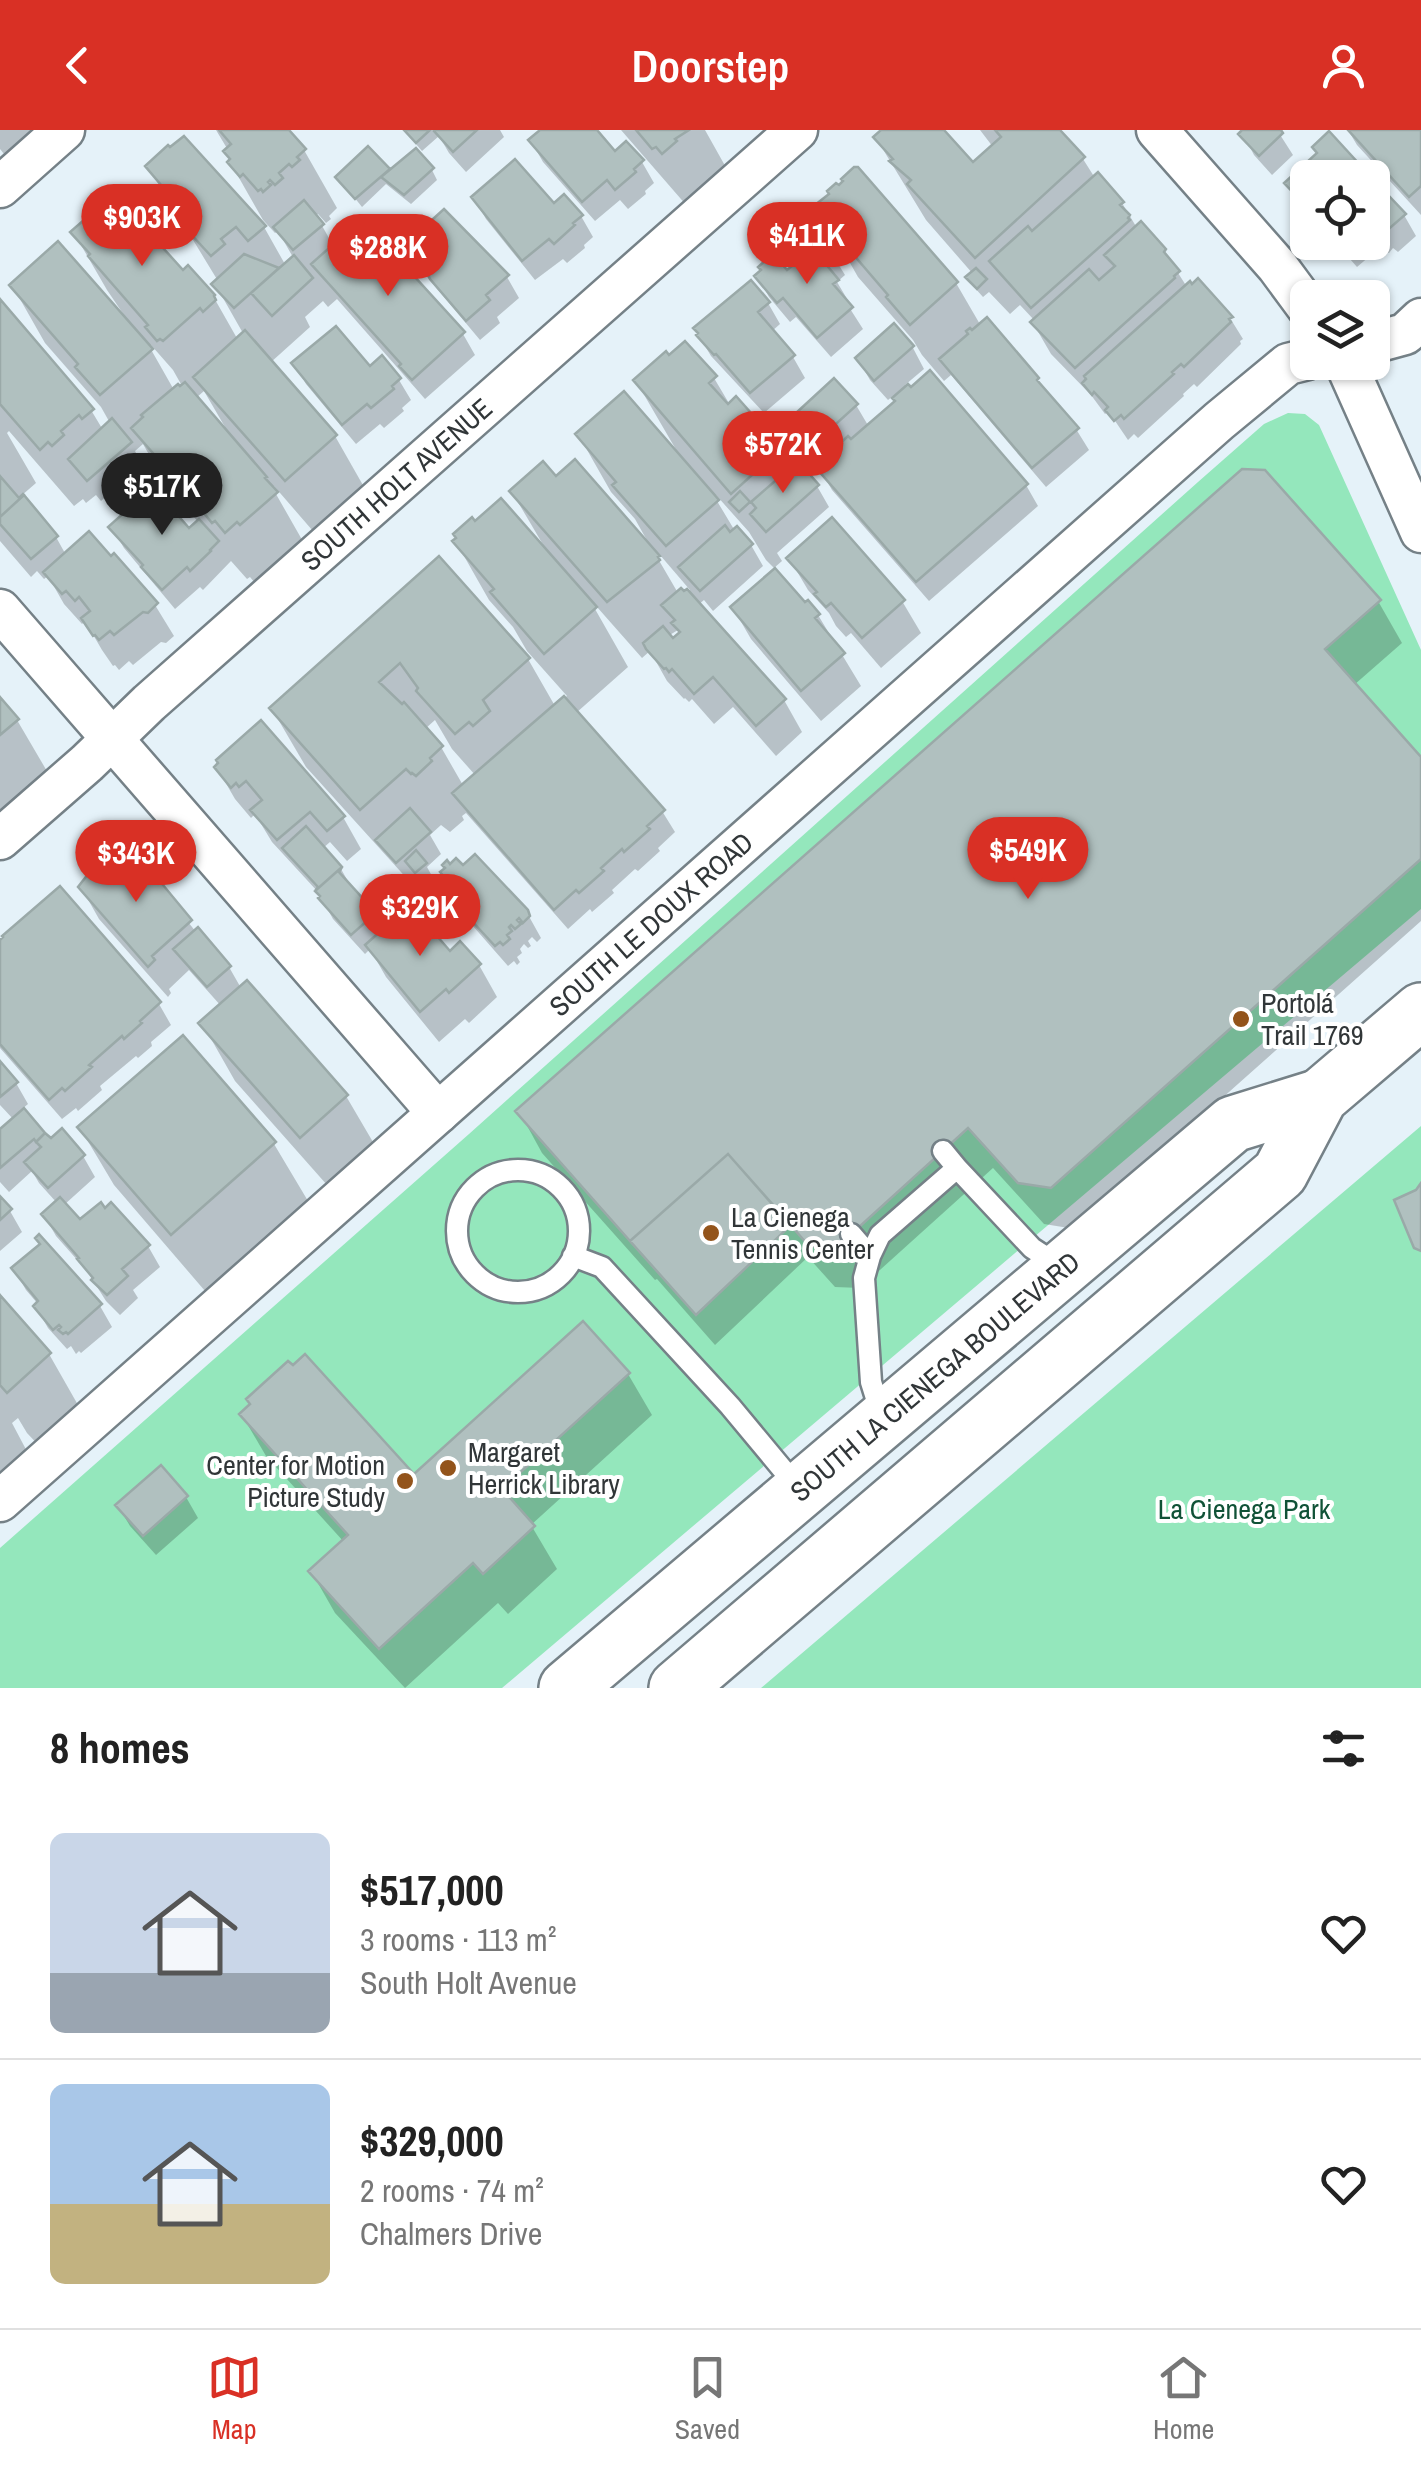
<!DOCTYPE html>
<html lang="en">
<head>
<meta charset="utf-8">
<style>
	:root { --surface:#fff; --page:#f6f6f6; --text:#222; --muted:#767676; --line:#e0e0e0; --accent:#d93025 }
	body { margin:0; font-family:"Archivo Narrow",sans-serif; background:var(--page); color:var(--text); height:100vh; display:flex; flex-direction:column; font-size:38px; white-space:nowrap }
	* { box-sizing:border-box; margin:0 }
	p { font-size:32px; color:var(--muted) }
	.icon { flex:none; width:55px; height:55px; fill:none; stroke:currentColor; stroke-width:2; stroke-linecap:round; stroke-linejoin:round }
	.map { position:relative; height:1558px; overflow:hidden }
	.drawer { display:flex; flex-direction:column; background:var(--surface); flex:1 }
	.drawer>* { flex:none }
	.tools { position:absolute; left:1290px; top:30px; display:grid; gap:20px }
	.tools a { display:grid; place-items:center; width:100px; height:100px; border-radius:15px; background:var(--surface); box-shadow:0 2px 8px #0004; font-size:50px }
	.price { position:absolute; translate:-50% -85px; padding:0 22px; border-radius:35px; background:var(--accent); color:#fff; font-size:32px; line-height:65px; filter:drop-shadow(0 2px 5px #0008) }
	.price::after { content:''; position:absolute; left:50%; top:60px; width:30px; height:22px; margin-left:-15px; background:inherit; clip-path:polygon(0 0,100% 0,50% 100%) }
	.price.active { background:#222; color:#fff }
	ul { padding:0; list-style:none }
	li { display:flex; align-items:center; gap:30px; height:250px; padding:0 50px }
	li+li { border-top:2px solid var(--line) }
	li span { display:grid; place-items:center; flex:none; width:280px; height:200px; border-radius:15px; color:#555 }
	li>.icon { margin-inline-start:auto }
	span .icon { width:120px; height:120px; fill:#fffc; stroke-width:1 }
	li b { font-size:42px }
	h2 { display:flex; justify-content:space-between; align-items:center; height:120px; padding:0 50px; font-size:42px }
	header { display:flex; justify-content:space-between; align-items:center; height:130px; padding:0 50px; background:var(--accent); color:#fff; font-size:45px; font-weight:600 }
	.menu { display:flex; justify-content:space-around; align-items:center; height:140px; border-top:2px solid var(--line); background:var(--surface); font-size:28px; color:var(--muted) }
	.menu a { display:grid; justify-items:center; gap:5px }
	.menu .active { color:var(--accent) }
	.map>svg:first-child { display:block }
</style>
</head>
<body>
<header><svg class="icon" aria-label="back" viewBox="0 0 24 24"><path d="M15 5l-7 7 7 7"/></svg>Doorstep<svg class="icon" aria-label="person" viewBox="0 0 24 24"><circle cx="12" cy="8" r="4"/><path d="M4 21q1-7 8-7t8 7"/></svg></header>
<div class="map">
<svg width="1421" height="1558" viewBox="0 0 1421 1558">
	<rect width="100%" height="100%" fill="#e5f2f9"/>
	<!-- green -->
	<path fill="#94e7bc" d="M1288,283L1305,284L1319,295L1421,520V779L502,1558H0V1418L469,1004L1198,352L1264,294Z
		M1421,996V1558H761Z"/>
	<!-- shadow -->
	<path fill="#0003" fill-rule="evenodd" d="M0,0H42L8,29L0,19Z
		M216,0H286L304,20L337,78L329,86L331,89L326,93L318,84L316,85L334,117L463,204L475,225L425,269L337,169L328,177L323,171L305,187L310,197L270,233L335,306L368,364L319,408L274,356L272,357L309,422L260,459L250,447L247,449L231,431L203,460L200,457L175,479L124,418L112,398L189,402L199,393L167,356L143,314L135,321L142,334L101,371L96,365L86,373L83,369L74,376L9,301L7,303L36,353L21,366L56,407L66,425L155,475L174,506L166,513L161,512L133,535L129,531L119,540L115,535L113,536L102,520L85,491L82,494L64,474L48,446L44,449L37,441L31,447L0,411V173L91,280L103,300L110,293L101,277L45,213L12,155L124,189L126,188L107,160L74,103L182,143L213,166L238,210L244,205L215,154L218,151L148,36L264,97L286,136L294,129L278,101L275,103L263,90L230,32L232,31L228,20ZM151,215L173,240L186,263L174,260L149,216ZM204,261L225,297L223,299L196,268Z
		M404,0H500L504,7L466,42L449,23L439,6L422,21Z
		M543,0H594L615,24L642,32L654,53L645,61L646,64L628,79L620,70L595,91L543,32L531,11Z
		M621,0H705L728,41L687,76Z
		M885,0H941L973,35L993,17L980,0H1058L1083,29L1095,48L1122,73L1137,98L1164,121L1187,157L1230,188L1243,209L1240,211L1241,214L1197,257L1194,254L1183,264L1184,266L1138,308L1134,304L1128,310L1111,285L1108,282L1105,284L1091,265L1051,224L1033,193L1035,191L1020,175L1010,184L989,162L983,167L974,157L969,147L973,144L926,90L876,8Z
		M1241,0H1277L1293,25L1272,45L1254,25Z
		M1348,0H1421V85L1357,15Z
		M368,20L390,42L432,40L437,50L411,74L386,54L362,77L338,47Z
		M1319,25L1308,48V83L1287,53Z
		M1372,52L1404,85L1416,106L1398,122L1393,118L1389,123L1377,120L1357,137L1335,112H1372Z
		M474,68L581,86L593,107L584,115L585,118L567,133L563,129L535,150L486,89Z
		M825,89L956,153L981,196L1076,299L1089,320L1046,357L951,245L944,251L922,225L913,210L858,147Z
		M406,115L507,147L519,168L497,187L500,193L480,210L418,136Z
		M832,124L845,145L837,152L849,172L847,174L863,199L831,227L796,187L790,192L769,167L757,146L787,144Z
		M768,173L780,194L771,202L793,227L805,248L764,283L711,226L699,206Z
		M894,197L913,218L924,239L905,255L1026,355L1038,376L929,471L832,360L820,339L829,332L811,312L799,291L856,275L869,297L897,272L893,266L888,270L870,250L858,229Z
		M294,234L369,239L399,250L411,270L402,278L404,281L384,298L380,294L356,314L306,254Z
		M714,248L730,275L736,270L780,320L792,339L817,356L829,377L777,423L782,431L774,438L766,430L749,402L716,365L714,366L735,401L751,415L763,436L713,481L704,470L698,475L784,570L802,602L776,626L733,577L714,594L692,569L689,572L685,568L684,569L667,551L650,521L642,528L597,477L595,479L628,537L576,583L662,681L675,702L658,718L660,721L638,741L635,739L612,760L614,763L592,782L590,779L568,799L466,683L462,686L464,690L450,702L441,695L430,705L441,724L427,737L437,755L429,762L416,746L410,752L306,637L272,579L438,430L528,529L555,576L567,566L527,521L513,497L489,470L456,412L545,418L512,362L556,350L649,414L635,389L611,362L578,304L676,324L678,323L636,251ZM660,425L690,460L684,465L678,463L657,427ZM678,500L681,505L673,512L668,506ZM435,590L452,619L476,646L464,657L441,617L425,599Z
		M789,428L902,471L921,503L881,538L851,503L846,507L836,496L829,483L808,460Z
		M1378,471L1402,513L1354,555L1421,631V791L1075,1099L1044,1094L993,1038L860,1158L835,1157L808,1127L715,1215L657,1149L655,1150L542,1023L519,981Z
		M733,478L818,485L861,556L821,591L751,509Z
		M0,571L17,590L51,648L0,687Z
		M217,638L343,687L361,719L347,731L330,712L322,719L341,739L353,760L374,785L384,802L479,835L497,867L469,893L465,889L439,912L386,847L370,819L365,824L333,789L318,762L272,712L255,684L251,688L235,669Z
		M134,724L196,802L229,837L241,858L247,853L346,966L380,1024L335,1064L235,951L202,893L221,876L189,840L169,859L171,863L168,867L99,789L81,757L112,744Z
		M448,768L526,781L541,808L537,812L532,807L528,811L531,816L528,818L524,814L520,819L522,823L517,827L520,832L517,835L514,831L508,836L472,795L468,798Z
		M0,813L159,874L171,895L151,912L152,916L138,928L136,926L100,956L102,960L78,981L76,978L62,989L0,918Z
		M0,934L16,953L28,974L22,979L50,1012L83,1026L95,1047L64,1075L80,1093L148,1116L160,1137L133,1160L138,1168L120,1185L106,1171L87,1141L56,1106L44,1085L57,1073L39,1053L32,1041L9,1062L0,1052V1003L14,990L0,975Z
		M80,998L274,1014L308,1071L205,1161L114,1055Z
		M0,1069L10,1081L22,1102L0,1121Z
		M42,1115L100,1176L112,1197L81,1223L79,1221L76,1224L71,1216L67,1219L48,1198L36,1177L38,1174L26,1160L14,1139Z
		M0,1169L49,1224L82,1282L42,1319L27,1303L18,1288L12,1293L30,1327L0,1356Z
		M628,1244L652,1285L531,1395L557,1439L508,1484L498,1473L405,1558L335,1483L311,1441L344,1412L266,1326L242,1285L414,1347Z
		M186,1367L198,1388L156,1425L130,1396L118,1376Z"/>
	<!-- building -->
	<path fill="#b0c0bf" stroke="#9aa9a8" stroke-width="2.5" d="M219,0H289L306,19L297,27L300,30L292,37L289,34L279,43L283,48L275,55L270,50L268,52L271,55L263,62L261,59L258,61L243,44L240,47L227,32L230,29L223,21L231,14Z
		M404,0H430L416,13Z
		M435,0H477L453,22L434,1Z
		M540,0H597L615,21L626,11L644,30L634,39L636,42L615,60L607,50L582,72L528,10Z
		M636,0H689L675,9L677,11L662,24L656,17L652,19Z
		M881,0H944L973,32L1001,7L995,0H1060L1085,27L975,128L907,54L911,50L889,31L893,29L873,7Z
		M1281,0L1283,3L1259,26L1238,4L1242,0Z
		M1348,0H1421V56L1409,67Z
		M1329,1L1372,48H1308V78L1284,53L1317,23L1312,17Z
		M184,6L266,96L248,111L236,97L221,109L225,114L211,126L178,90L198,72L185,59L173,69L145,36L168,15L170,17Z
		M368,16L390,39L355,69L335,47Z
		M416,18L434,38L404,65L381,47Z
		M515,29L554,73L564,64L583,85L573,93L575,95L554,114L549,109L522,131L471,67Z
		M854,37H858L958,152L910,195L886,167L888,165L822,88L824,86L815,75L829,64L827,61L836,53L839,55L843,51L841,49Z
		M1098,42L1124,72L1120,75L1130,85L1128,88L1130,90L1031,178L989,131L1028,96L1032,101Z
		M1372,48L1406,84L1384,103L1380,99L1377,102L1372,101Z
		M114,64L183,140L188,135L215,165L214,166L216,170L203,182L200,178L163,211L160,209L157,211L145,197L148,195L88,126L90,124L70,102Z
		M304,70L324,94L293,120L273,97Z
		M444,79L509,145L486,165L490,170L466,191L430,149L425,138L403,114L416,100L422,99Z
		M362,89L465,202L412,250L399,236L401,234L311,134Z
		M1141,91L1166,119L1164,122L1180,141L1174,146L1175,148L1075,238L1030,192L1089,139L1099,150L1115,136L1104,125Z
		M819,105L835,123L824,132L839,150L833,154L853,177L817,208L783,168L777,173L754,146L761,140L758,137L766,130L769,133L776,127L787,140L802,128L797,122Z
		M58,111L153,219L100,265L75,237L78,234L9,155Z
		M244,124L279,138L234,178L211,154Z
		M294,125L313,148L272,186L251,163Z
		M976,138L987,149L977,159L965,147Z
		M1198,148L1233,187L1229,189L1231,192L1184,237L1181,234L1172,242L1174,244L1124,289L1121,285L1114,291L1105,280L1108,277L1094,262L1092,265L1082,253L1086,249L1084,246L1190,151L1192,154Z
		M751,150L770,172L758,182L795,225L750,263L716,224L714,225L696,205L698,203L693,198Z
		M0,169L94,279L82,289L79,285L61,301L64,305L52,316L48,312L40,320L0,274Z
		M987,187L1039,248L1037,250L1079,298L1032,338L939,229L968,204L966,201L970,198L972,200Z
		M894,193L914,216L874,251L855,228Z
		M336,196L370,236L382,225L401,248L392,256L394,259L371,278L367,274L342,295L291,233Z
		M245,200L337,305L285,351L193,247Z
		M685,211L717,246L709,253L728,274L736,266L782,318L731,364L633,250L666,221L669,225Z
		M930,240L1028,354L916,452L817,339L833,325L831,322L848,306L851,309L895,271L892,268L908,254L911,257Z
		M834,248L858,274L816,312L795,290L799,287L795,284Z
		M185,252L267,347L265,348L278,362L240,395L237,392L225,403L215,391L212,393L194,371L205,362L192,346L181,355L131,298L143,287L141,285L178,254L180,256Z
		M624,261L719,370L666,416L612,355L616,352L575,304Z
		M112,288L132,312L87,351L68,329Z
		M575,329L660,426L658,427L660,430L607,472L509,361L543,331L556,346Z
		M798,331L819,355L766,402L750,384L756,378L751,372Z
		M1242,339L1265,340L1381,470L1325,519L1421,627V729L1051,1058L1018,1053L968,998L836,1118L809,1116L728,1024L630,1111L515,981Z
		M0,346L19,368L23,364L24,365L0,387Z
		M153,357L189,398L199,389L219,411L210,420L211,421L190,441L187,437L162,460L141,437L143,435L108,397Z
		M740,361L750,372L739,382L729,372Z
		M24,365L58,406L31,429L0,394V387Z
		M501,368L597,477L544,524L490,462L494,459L452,411L456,408L453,404L472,387L475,391Z
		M832,387L905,470L862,508L831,473L826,477L814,464L817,462L786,428Z
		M725,395L730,402L737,396L753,414L700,461L678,437Z
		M89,401L111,426L114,423L158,473L148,483L143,482L114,505L110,501L99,510L95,505L93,506L81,488L90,481L79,467L75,471L66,461L62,464L43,442Z
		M439,426L530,528L483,570L490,581L473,596L469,592L455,604L416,561L418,558L400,533L379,552L402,574L404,572L443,616L430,628L432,631L416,646L412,643L411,644L406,639L360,680L269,578Z
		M775,438L805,472L808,470L820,484L815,488L845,523L801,561L730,477Z
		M681,458L684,461L687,459L786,569L756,596L713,547L694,564L672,539L669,542L666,538L664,539L646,519L643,513L663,496L673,508L680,502L671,493L675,490L661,475Z
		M564,566L665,680L647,696L650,699L624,722L622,719L601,738L604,741L579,763L576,760L554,780L452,663Z
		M0,567L19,589L0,605Z
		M261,590L345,686L327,701L310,682L277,710L250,680L262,670L246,651L239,657L236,653L231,658L214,637L218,633L216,630Z
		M410,678L431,702L396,733L375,710Z
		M306,696L342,737L315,761L318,757L282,718Z
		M134,720L192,790L152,826L155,830L148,837L78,757L92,739H98L105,732L112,740Z
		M416,720L427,733L415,743L405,731Z
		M475,724L528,780L530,786L523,793L519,788L517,790L521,794L515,799L511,795L509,797L512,801L507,805L510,809L503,815L500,812L495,816L458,776L455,779L445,768L450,762L442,753L446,749L440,742L445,738L442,735L447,730L450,734L456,728L463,735Z
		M342,737L339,742L376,783L351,805L318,768L320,766L315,761Z
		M60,756L161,872L140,891L142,893L124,909L122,906L89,935L92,937L65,961L62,958L49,970L0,914V810L3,807L2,806Z
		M410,775L450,821L460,811L481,834L449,863L446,859L420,882L365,815Z
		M198,797L231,836L207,857L173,819Z
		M247,850L348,965L300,1008L198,893Z
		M183,905L276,1012L171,1105L77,997Z
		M0,931L18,952L0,967Z
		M24,978L45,1003L36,1012L34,1009L0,1038V999Z
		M62,998L85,1025L48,1058L24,1032L41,1017L36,1012L45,1003L51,1008Z
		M728,1024L791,1095L696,1185L630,1111Z
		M1421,1053V1121L1414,1118L1394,1070L1416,1060Z
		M0,1066L12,1079L0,1090Z
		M60,1067L80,1089L101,1072L105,1078L111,1072L150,1115L122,1139L128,1146L107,1165L91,1150L93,1148L77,1129L79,1128L41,1084Z
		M39,1104L102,1174L68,1204L66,1202L63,1204L58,1200L61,1197L59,1195L53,1200L33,1176L38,1171L11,1138L40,1114L35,1108Z
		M0,1165L51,1223L7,1263L0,1255Z
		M583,1191L630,1243L502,1359L535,1396L483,1444L473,1433L379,1519L308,1441L348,1405L239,1284L250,1274L246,1269L288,1231L293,1235L305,1224L414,1344Z
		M161,1335L188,1366L143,1406L115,1375Z"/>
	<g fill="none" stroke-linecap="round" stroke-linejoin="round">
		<defs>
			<path id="service" d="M943,1021L957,1038
				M457 1101a61 61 0 1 1 122 0a61 61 0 1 1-122 0Z
				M851,1104L870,1126
				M573,1126L602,1137L730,1276L799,1359
				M881,1284L871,1252L864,1148L870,1126L880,1105L957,1038L1032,1118L1061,1137"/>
			<g id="minor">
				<path d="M1157,0L1277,136L1308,178"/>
				<path d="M0,57L64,0"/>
				<path d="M1372,213L1405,204L1421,189"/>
				<path d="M1345,232L1421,402"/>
				<path d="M0,480L438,983"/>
				<path id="s1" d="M0,709L87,633L149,573L797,0"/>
				<path id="s2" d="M0,1371L1219,291L1288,234L1308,229"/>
			</g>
			<g id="primary">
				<path id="s3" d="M567,1558L1233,994L1320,967"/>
				<path d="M677,1558L1280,1043L1320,967L1421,881"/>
			</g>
		</defs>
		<!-- service casing -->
		<use href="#service" stroke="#758187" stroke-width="25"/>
		<!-- minor casing -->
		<use href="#minor" stroke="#758187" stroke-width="45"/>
		<!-- primary casing -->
		<use href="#primary" stroke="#758187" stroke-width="60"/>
		<!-- service -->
		<use href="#service" stroke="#fff" stroke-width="20"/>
		<!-- minor -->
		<use href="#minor" stroke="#fff" stroke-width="40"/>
		<!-- primary -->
		<use href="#primary" stroke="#fff" stroke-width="55"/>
	</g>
	<!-- markers -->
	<g fill="#93541b" stroke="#fff" stroke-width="4">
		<circle cx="1241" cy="889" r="10"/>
		<circle cx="711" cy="1103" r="10"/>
		<circle cx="448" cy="1338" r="10"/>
		<circle cx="405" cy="1351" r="10"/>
	</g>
	<g text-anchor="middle" stroke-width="8" stroke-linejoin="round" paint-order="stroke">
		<!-- street labels -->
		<g font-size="28" fill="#313638" stroke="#fff">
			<text dy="10" stroke="none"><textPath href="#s1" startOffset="532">SOUTH HOLT AVENUE</textPath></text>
			<text dy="10" stroke="none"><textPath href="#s2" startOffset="870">SOUTH LE DOUX ROAD</textPath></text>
			<text dy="10" stroke="none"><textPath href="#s3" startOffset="482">SOUTH LA CIENEGA BOULEVARD</textPath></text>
		</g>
		<!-- poi labels -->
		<g font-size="28" fill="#313638" stroke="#fff" text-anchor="start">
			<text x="1261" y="883">Portolá<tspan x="1261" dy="32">Trail 1769</tspan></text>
			<text x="731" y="1097">La Cienega<tspan x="731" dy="32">Tennis Center</tspan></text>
			<text x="468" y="1332">Margaret<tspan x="468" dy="32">Herrick Library</tspan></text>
			<text x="385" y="1345" text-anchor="end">Center for Motion<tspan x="385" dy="32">Picture Study</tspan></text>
		</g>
		<!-- park labels -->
		<g font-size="28" fill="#105237" stroke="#fff">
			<text x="1244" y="1389">La Cienega Park</text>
		</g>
	</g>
</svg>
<div class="tools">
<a><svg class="icon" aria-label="locate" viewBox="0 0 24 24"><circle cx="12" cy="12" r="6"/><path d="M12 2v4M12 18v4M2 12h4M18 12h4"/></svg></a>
<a><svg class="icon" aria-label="layers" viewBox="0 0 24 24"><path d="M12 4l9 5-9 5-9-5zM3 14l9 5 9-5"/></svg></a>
</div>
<b class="price" style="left:142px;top:139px">$903K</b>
<b class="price" style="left:807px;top:157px">$411K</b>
<b class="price" style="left:388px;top:169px">$288K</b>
<b class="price" style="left:783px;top:366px">$572K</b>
<b class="price active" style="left:162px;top:408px">$517K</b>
<b class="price" style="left:1028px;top:772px">$549K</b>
<b class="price" style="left:136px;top:775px">$343K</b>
<b class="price" style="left:420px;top:829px">$329K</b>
</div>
<section class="drawer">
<h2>8 homes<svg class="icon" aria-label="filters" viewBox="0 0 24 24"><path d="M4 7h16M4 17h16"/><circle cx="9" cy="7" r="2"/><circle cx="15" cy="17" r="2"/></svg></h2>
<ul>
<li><span style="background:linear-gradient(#c9d6e8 70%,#9aa5b1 0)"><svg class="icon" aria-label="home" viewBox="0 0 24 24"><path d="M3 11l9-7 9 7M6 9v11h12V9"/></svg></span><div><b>$517,000</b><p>3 rooms · 113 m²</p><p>South Holt Avenue</p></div><svg class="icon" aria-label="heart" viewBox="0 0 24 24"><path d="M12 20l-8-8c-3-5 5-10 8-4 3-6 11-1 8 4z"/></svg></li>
<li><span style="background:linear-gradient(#a9c7e8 60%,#c2b280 0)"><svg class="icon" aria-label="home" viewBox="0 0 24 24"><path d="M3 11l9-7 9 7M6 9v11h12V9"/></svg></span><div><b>$329,000</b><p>2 rooms · 74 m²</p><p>Chalmers Drive</p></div><svg class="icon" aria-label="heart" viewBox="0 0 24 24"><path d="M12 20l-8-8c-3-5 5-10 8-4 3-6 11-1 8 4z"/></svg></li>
</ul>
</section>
<nav class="menu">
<a class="active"><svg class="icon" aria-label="map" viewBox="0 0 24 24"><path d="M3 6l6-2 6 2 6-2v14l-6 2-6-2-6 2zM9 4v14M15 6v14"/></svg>Map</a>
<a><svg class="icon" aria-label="saved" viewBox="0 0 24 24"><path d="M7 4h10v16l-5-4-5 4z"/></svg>Saved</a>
<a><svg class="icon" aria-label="home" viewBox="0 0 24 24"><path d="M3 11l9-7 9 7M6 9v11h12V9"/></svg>Home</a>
</nav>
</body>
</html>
